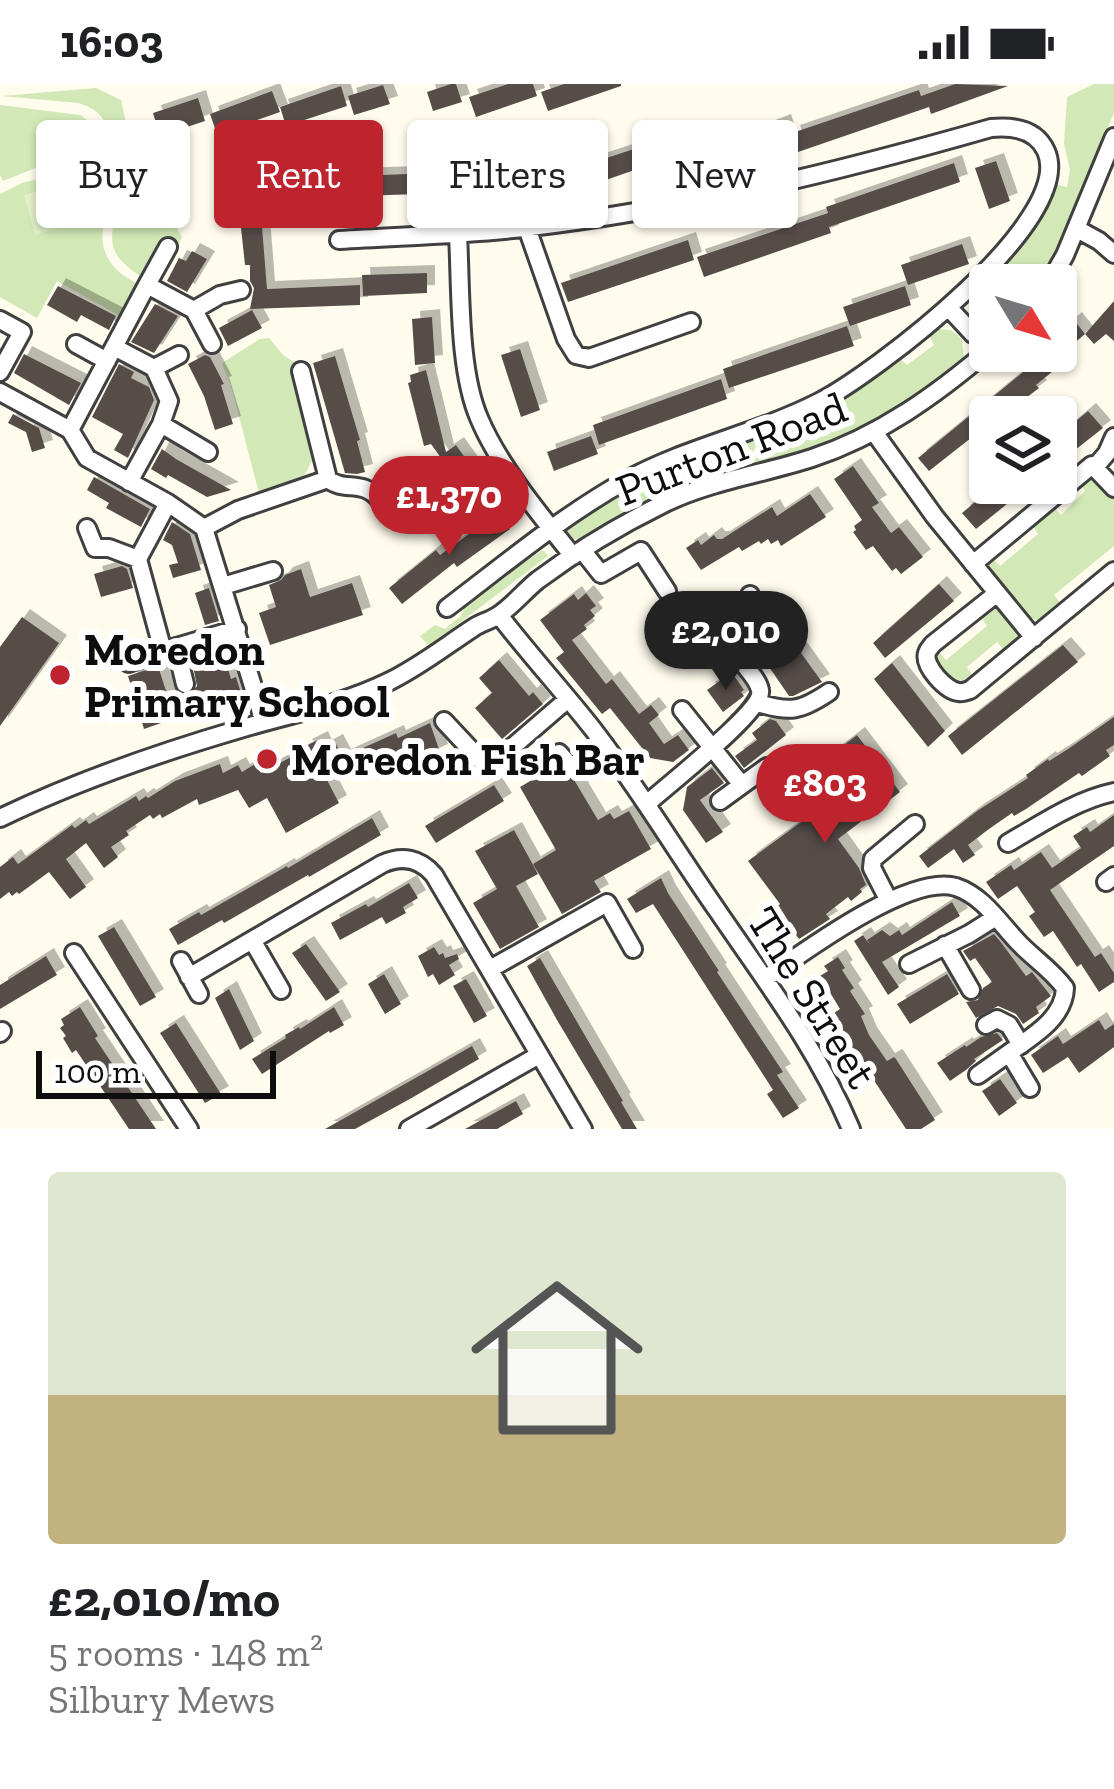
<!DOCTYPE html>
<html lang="en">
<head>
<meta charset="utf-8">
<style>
	:root { --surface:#fff; --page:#f2f2f2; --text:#202124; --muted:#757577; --accent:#be242e }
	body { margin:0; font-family:"Zilla Slab",serif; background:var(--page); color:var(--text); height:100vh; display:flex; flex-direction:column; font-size:45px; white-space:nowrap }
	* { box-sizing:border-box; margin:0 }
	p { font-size:39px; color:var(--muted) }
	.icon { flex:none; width:66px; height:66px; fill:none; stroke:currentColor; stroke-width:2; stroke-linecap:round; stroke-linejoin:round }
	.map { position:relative; height:1045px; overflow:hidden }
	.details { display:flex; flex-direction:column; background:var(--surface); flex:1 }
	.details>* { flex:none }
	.guide { position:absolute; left:36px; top:36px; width:1044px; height:108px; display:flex; gap:24px }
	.needle { width:78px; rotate:128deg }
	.buttons { position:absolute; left:969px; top:180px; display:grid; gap:24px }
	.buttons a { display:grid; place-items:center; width:108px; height:108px; border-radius:12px; background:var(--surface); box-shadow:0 3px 9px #0004; font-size:60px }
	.scale { position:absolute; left:36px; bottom:30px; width:240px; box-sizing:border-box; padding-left:12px; border:6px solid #0d0d0d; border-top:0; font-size:33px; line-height:42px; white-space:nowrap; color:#0d0d0d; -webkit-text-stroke:9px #fff; paint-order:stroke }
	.price { position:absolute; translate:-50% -102px; padding:0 27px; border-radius:42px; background:var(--accent); color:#fff; font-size:39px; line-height:78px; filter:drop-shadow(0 3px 6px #0008) }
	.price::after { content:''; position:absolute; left:50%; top:72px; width:36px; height:27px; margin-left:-18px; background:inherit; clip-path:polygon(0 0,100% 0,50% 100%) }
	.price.active { background:#222; color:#fff }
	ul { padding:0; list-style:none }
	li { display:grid; align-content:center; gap:24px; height:636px; padding:0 48px }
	li span { display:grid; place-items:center; height:372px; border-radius:12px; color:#555 }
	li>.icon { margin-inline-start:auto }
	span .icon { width:216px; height:216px; fill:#fffc; stroke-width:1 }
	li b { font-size:51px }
	.chip { padding:0 42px; border-radius:12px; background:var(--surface); box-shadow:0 3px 9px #0004; font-size:42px; line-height:108px }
	.chip.active { background:var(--accent); color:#fff }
	.status { display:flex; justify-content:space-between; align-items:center; height:84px; padding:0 60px; background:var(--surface); direction:ltr }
	.status svg { height:33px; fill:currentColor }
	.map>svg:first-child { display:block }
</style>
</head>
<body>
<div class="status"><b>16:03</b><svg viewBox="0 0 49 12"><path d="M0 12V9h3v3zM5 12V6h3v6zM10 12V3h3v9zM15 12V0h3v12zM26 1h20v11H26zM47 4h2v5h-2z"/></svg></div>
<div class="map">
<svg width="1114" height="1045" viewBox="0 0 1114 1045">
	<defs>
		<filter id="shadow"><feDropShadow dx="8" dy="-8" stdDeviation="0" flood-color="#0004"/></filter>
	</defs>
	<rect width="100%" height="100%" fill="#fffbed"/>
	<!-- green -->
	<path fill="#d2e9b7" d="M1094,0H1114V29L1055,170L1034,201H990V245C970,242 964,227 973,210L1054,100L1067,103L1070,86L1064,60L1067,13Z
		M96,4L121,16L129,53L154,105L182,153L177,165L160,156L140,192C111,172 107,161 117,126C119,118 122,114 119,107C116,95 106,83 99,73C116,48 106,27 78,19L2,12Z
		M0,21L80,31L94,41L97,57L93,66L48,79L3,97L0,91Z
		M89,81C128,103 107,118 103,146C99,171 116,190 137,199L120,232L57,197L37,234L0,213V110L22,99Z
		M938,245L951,246L962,255L964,277C935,300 905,323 872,341C825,366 773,375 722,390C671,405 624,427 579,455H571L566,446L576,436L665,383L672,391L694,381L690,371L898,273L907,281L934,261L929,251Z
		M269,254L283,271L294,278L311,332L317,367L304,392L259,409L231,302L222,279L260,255Z
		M1093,392L1114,411V462L1054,511L1063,522C1058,526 1053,532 1047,535C1026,545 997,500 985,486L990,472L1000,482L1038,450L1031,439L1052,422L1061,431L1085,407L1080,399L1086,393Z
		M543,466L548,472L429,562L420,552L435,541L445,545L461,532L467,517L528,469L531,474Z
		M993,521L1000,523L1019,546C1019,557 1014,562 1006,568L997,558L967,583L975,594C952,608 944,590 933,572L937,566L946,576L987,542L980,531Z"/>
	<!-- pitch -->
	<path fill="#e3f0c8" d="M88,93L99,133L35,151L24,111Z"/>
	<!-- building -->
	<path fill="#564e49" filter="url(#shadow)" d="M451,0H456L462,18L433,27L427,8Z
		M508,0H533L537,12L476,33L469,13Z
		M564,0H621V2L548,27L541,8Z
		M955,0L1008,2L931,30L929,23L798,68L792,49L919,6L921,12Z
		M383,1L390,20L354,31L348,12Z
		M341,2L347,22L286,42L280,23Z
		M272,7L280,28L217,50L210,30Z
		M198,14L205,37L160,52L153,29Z
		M783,38L789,57L755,70L753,65L704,84L702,78L660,94L652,74L687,61L689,68L731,52L733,57Z
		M640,63L646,82L580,105L356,112V105L270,109L269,89L352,84L353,92L576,84Z
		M996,77L1010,117L989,125L975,84Z
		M954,79L960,98L829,143L831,149L704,193L697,173L828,129L826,123Z
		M262,142L267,205L360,201V221L250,225L254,204L250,197V181H245L241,144Z
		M688,156L694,176L568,218L561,199Z
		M962,160L969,180L908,201L901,181Z
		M192,167L207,175L187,208L167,197L179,174L186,177Z
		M427,189V209L363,212L362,191Z
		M58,202L116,232L109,246L81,231L77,238L47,221Z
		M905,202L911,221L850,242L843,223Z
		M1114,217V257L1106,250L1094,260L1085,250Z
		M155,220L178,232L154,269L131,258Z
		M252,226L262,244L228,262L219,244Z
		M432,233L435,279L415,281L412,235Z
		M1074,236L1085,250L1059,272L1064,278L1036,301L1039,304L1026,314L1024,312L998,333H990V339L929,387L918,374L1049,267L1056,268V251Z
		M847,242L854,262L729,304L723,285Z
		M520,265L540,326L521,333L501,271Z
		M24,270L81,299L69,321L14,289Z
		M205,271L210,273L224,300L221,301L233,340L215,346L204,312L188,280Z
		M335,272L360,356L357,357L365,388L357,390L345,389L313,279Z
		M119,280L134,288L131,294L149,303L154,316L128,374L114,366L123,350L92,333Z
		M426,286L446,368L456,361L483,399L467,410L431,360L424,362L408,299L411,298L410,291Z
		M721,295L727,315L599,361L593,341Z
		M1088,327L1103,344L1056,381V354Z
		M13,330L39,344L45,364L32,368L26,348L8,339Z
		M591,352L598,370L554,387L547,368Z
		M162,365L176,375L231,406L207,413L168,391L166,394L151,385Z
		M853,382L879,419L872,423L891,449L899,443L923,473L901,490L896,484L892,487L873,462L866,466L853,448L856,446L854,442L862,436L834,395Z
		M94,393L150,425L141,443L106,424L109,419L87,406Z
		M998,399H1033L976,445L962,429Z
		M810,410L826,433L781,462L778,456L771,460L768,455L761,460L759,457L742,467L739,463L701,486L686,464L698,456L701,461L714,451L717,455H722L772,423L777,432Z
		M498,429L510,445L457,483L454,479L402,520L389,504L436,466L440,471Z
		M172,438L190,450L201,486L173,494L169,481L178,479L172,461L163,456Z
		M122,482L127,485L133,504L101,513L94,490Z
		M301,485L310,513L352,499L363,531L270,561L259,529L276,523L269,501L281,496L285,491Z
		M939,500L954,517L885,574L873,559Z
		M209,504L219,537L205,541L195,509Z
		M586,509L596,522L590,526L595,532L584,541L587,545L572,556L606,600L612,595L639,630L651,621L659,631L649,639L664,660L678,651L689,666L673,678L650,674L610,624L602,630L556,574L564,568L540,536L574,510L578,516Z
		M730,529L736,537L729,559L703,573L690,556Z
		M22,533L59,559L0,642V563Z
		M778,537L822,598L793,612H789L765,577L769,574L756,557L758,551Z
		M1063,561L1078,578L962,671L948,652Z
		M222,563L231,595L236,593L243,615L205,628L204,624L144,645L128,592L158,582L168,613L177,610L189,612L197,602L191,572Z
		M499,576L529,612L533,608L543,620L502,655L475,624L492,609L479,594Z
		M892,579L945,647L928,663L874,595Z
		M728,591L731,596L735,593L744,606L741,608L744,612L723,628L707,606Z
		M1114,633V661L1106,666L1110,672L1082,692L1079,689L1026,725L1014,732L1012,729L989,745L968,761L975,771L963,779L954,765L928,784L919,772L977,727L1028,694L1026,691L1048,675L1049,677L1068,665Z
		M770,635L776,637L786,651L744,684L735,672L757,656L752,649Z
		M430,639L440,668L403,685L399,676L368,690L362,677L327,696L339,719L286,749L267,714L249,724L238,706L199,721L197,715L162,734L160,730L153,735L150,731L126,747L129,751L111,763L118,773L104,784L86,759L66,775L86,803L70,815L49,788L19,810L17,808L12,812L9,808L0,815V783L13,773L18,780L72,741L75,744L86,736L89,740L136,712L139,717L146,712L148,714L175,697L220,680L223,689L238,681L242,688L255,680L261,689L306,665L304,663L320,655L324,664L335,658L343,673L396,649L398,654Z
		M857,651L900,708L838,755L859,784L866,801L860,805L862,808L851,817L848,813L826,830L830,835L799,855L775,824L780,820L748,777L853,700L831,671Z
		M554,683L565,694H573L598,736L610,729L614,735L629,727L651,765L594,797L601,808L562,830L533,780L556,766L520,703Z
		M712,684L724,699L700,716L723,748L706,759L683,726L687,703Z
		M494,701L504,717L436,759L425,742Z
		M1114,731V762L1050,806L1095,873L1101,869L1114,889V898L1099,908L1081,880L1077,883L1053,847L1044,853L1029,832L1035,828L1017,802L998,815L986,798L1011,781L1014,786L1041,768L1052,784L1081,764L1073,752L1087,743L1090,748Z
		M372,734L381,751L309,793L308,791L224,839L222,836L178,861L169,845L199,828L201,831L287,782L288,784Z
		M514,746L538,790L516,802L539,843L500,865L473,819L497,805L475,767Z
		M661,794L668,809L719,887L717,888L783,988L777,991L799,1024L783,1034L767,1010L773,1006L653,820L636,829L627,815Z
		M409,799L418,814L403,823L406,829L386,840L382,833L340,856L331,839L366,820L368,823Z
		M952,818L960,832L882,878L899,903L888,911L854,857L863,851L870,861L867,856L882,846L890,852L899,846L902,851Z
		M114,843L156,913L140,922L98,852Z
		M994,850L1000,857L991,863L1000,857L1026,892L1032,888L1051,912L1036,923L1039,929L1023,940L1016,930L998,922L976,934L966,918L978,916L983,904L992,898L975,874L970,877L963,867Z
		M306,860L340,908L326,917L292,869Z
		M434,863L439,871L443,869L445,874L457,870L459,875L449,881L455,891L439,901L433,890L428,893L418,872Z
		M46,872L57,891L0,925V901Z
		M838,873L845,884L842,886L854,904L850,907L865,930L861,932L869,951L887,977L894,973L896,975L935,1036L921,1045H906L831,931L840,925L820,892L828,887L824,882Z
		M540,874L623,1017L621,1018L637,1045H622L557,936L527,882Z
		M384,890L401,920L385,930L368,900Z
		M947,890L959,910L910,940L897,920Z
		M466,895L487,932L474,939L453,902Z
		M229,905L254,957L240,966L215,914Z
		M80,923L98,952L95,954L156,1045H129L76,966L72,969L63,954L66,952L60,944L64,941L61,935Z
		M334,923L344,941L330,949L329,947L262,990L252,975L286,954L285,951L299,943L300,945Z
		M1099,936L1105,946L1114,940V963L1079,989L1068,973L1043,989L1031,971L1058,952L1063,960Z
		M176,939L221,1010L205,1019L160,949Z
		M997,949L1003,956L974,975L976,977L966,986L950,997L937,979L965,961L966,963L981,953Z
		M472,962L479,975L408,1016L355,1045H325Z
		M1000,995L1017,1019L999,1032L982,1007Z
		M516,1017L523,1030L497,1045H465Z"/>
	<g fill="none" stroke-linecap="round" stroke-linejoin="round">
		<defs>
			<path id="minor" d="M527,144L566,255L576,271L589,274L691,238
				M1077,145L1099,157L1114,170
				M458,151C461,205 458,285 479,334C499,382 541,432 573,472
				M339,156C401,152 462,151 523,144C686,125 834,89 991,44C1012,42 1036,45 1046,67C1077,136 874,290 819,318C756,350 686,363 625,397C561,433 505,480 447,524
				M147,201L168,163
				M1048,201L1065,171L1114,53
				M948,223L973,250
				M194,226L220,211L241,206
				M0,236L22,248L0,288
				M76,260L107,277
				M114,263L154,284L169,317L161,340L129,398
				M154,284L179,271
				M301,287L328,395C345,409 362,394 380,416
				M0,308L70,346L87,374L168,419L204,444L264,638
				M161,340L208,368
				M70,346L147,201L194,226L212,260
				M874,348L935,433L1034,554
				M1096,382L1107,369L1114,353
				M168,419L138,475L163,567L237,545
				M87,444L95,464H109L138,475
				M204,444L238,426L328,395
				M582,466L601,490L641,467L667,507
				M973,480L1092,381L1114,404
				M223,502L273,487
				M996,510L933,560C931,563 928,565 927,569C923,582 946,607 959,608C963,609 966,607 970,606L1114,487
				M499,531C529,570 562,606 592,644C638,703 675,766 717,826C766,898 817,964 851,1045
				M176,563L185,600
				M129,579L163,567
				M758,619C790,629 801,627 829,608
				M682,626L742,701L767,683
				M444,637L488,684L568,615
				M559,669L567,678L574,681L605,661
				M720,717L742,701
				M648,719C666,702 765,626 760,606C758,595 745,583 739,574C741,551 755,535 750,511
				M0,734C77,697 158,669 240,645C290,630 341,621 388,598C419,583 444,563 473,544C480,539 489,537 497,532C512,523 524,507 538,496C577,467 620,441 663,420C710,397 763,390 812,374C879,352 936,311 990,265
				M1008,759C1041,740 1076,716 1114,708
				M1106,798L1114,792
				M889,817L872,784L873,775L915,740
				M252,856L281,906
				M945,861L971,906
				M74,869L189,1045
				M181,877L199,910
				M909,880L969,850L996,833
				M490,885L607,819L633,865
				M189,893L382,780C402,771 420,774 434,791L583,1045
				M766,894C805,867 910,789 956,803C983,812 999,838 1018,858C1033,874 1052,886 1065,904C1064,935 1031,953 1009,969L1030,1004
				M986,941L997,935L1009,941L1021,961
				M0,949L2,947
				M978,991L1009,969
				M409,1045L539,971"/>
		</defs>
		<!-- minor casing -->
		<use href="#minor" stroke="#404040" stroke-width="22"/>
		<!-- minor -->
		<use href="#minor" stroke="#fff" stroke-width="16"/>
	</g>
	<!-- markers -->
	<g fill="#be242e" stroke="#fff" stroke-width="4.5">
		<circle cx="60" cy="591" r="12"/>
		<circle cx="267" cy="675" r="12"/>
	</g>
	<g text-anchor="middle" stroke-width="12" stroke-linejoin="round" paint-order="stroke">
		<!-- street labels -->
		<g font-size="45" fill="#0d0d0d" stroke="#fff">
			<text transform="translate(731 364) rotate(-21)" y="16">Purton Road</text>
			<text transform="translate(813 913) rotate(58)" y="16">The Street</text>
		</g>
		<!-- poi labels -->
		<g font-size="45" font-weight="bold" fill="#0d0d0d" stroke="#fff" text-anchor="start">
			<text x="84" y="581">Moredon<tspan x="84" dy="52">Primary School</tspan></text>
			<text x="291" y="691">Moredon Fish Bar</text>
		</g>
	</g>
</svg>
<div class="buttons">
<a><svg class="needle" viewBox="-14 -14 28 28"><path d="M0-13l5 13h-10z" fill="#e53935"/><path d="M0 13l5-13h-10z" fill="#757577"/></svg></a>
<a><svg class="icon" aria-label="layers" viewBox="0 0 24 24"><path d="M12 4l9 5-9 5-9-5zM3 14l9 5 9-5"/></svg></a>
</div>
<div class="scale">100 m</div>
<b class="price" style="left:449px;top:474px">£1,370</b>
<b class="price active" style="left:726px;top:609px">£2,010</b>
<b class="price" style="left:825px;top:762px">£803</b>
<div class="guide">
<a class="chip">Buy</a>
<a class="chip active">Rent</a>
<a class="chip">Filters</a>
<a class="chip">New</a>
</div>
</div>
<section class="details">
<ul>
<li><span style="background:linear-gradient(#dfe7d0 60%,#c2b280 0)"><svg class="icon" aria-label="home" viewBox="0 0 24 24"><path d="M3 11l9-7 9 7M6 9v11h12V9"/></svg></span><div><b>£2,010/mo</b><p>5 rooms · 148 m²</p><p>Silbury Mews</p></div></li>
</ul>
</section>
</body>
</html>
